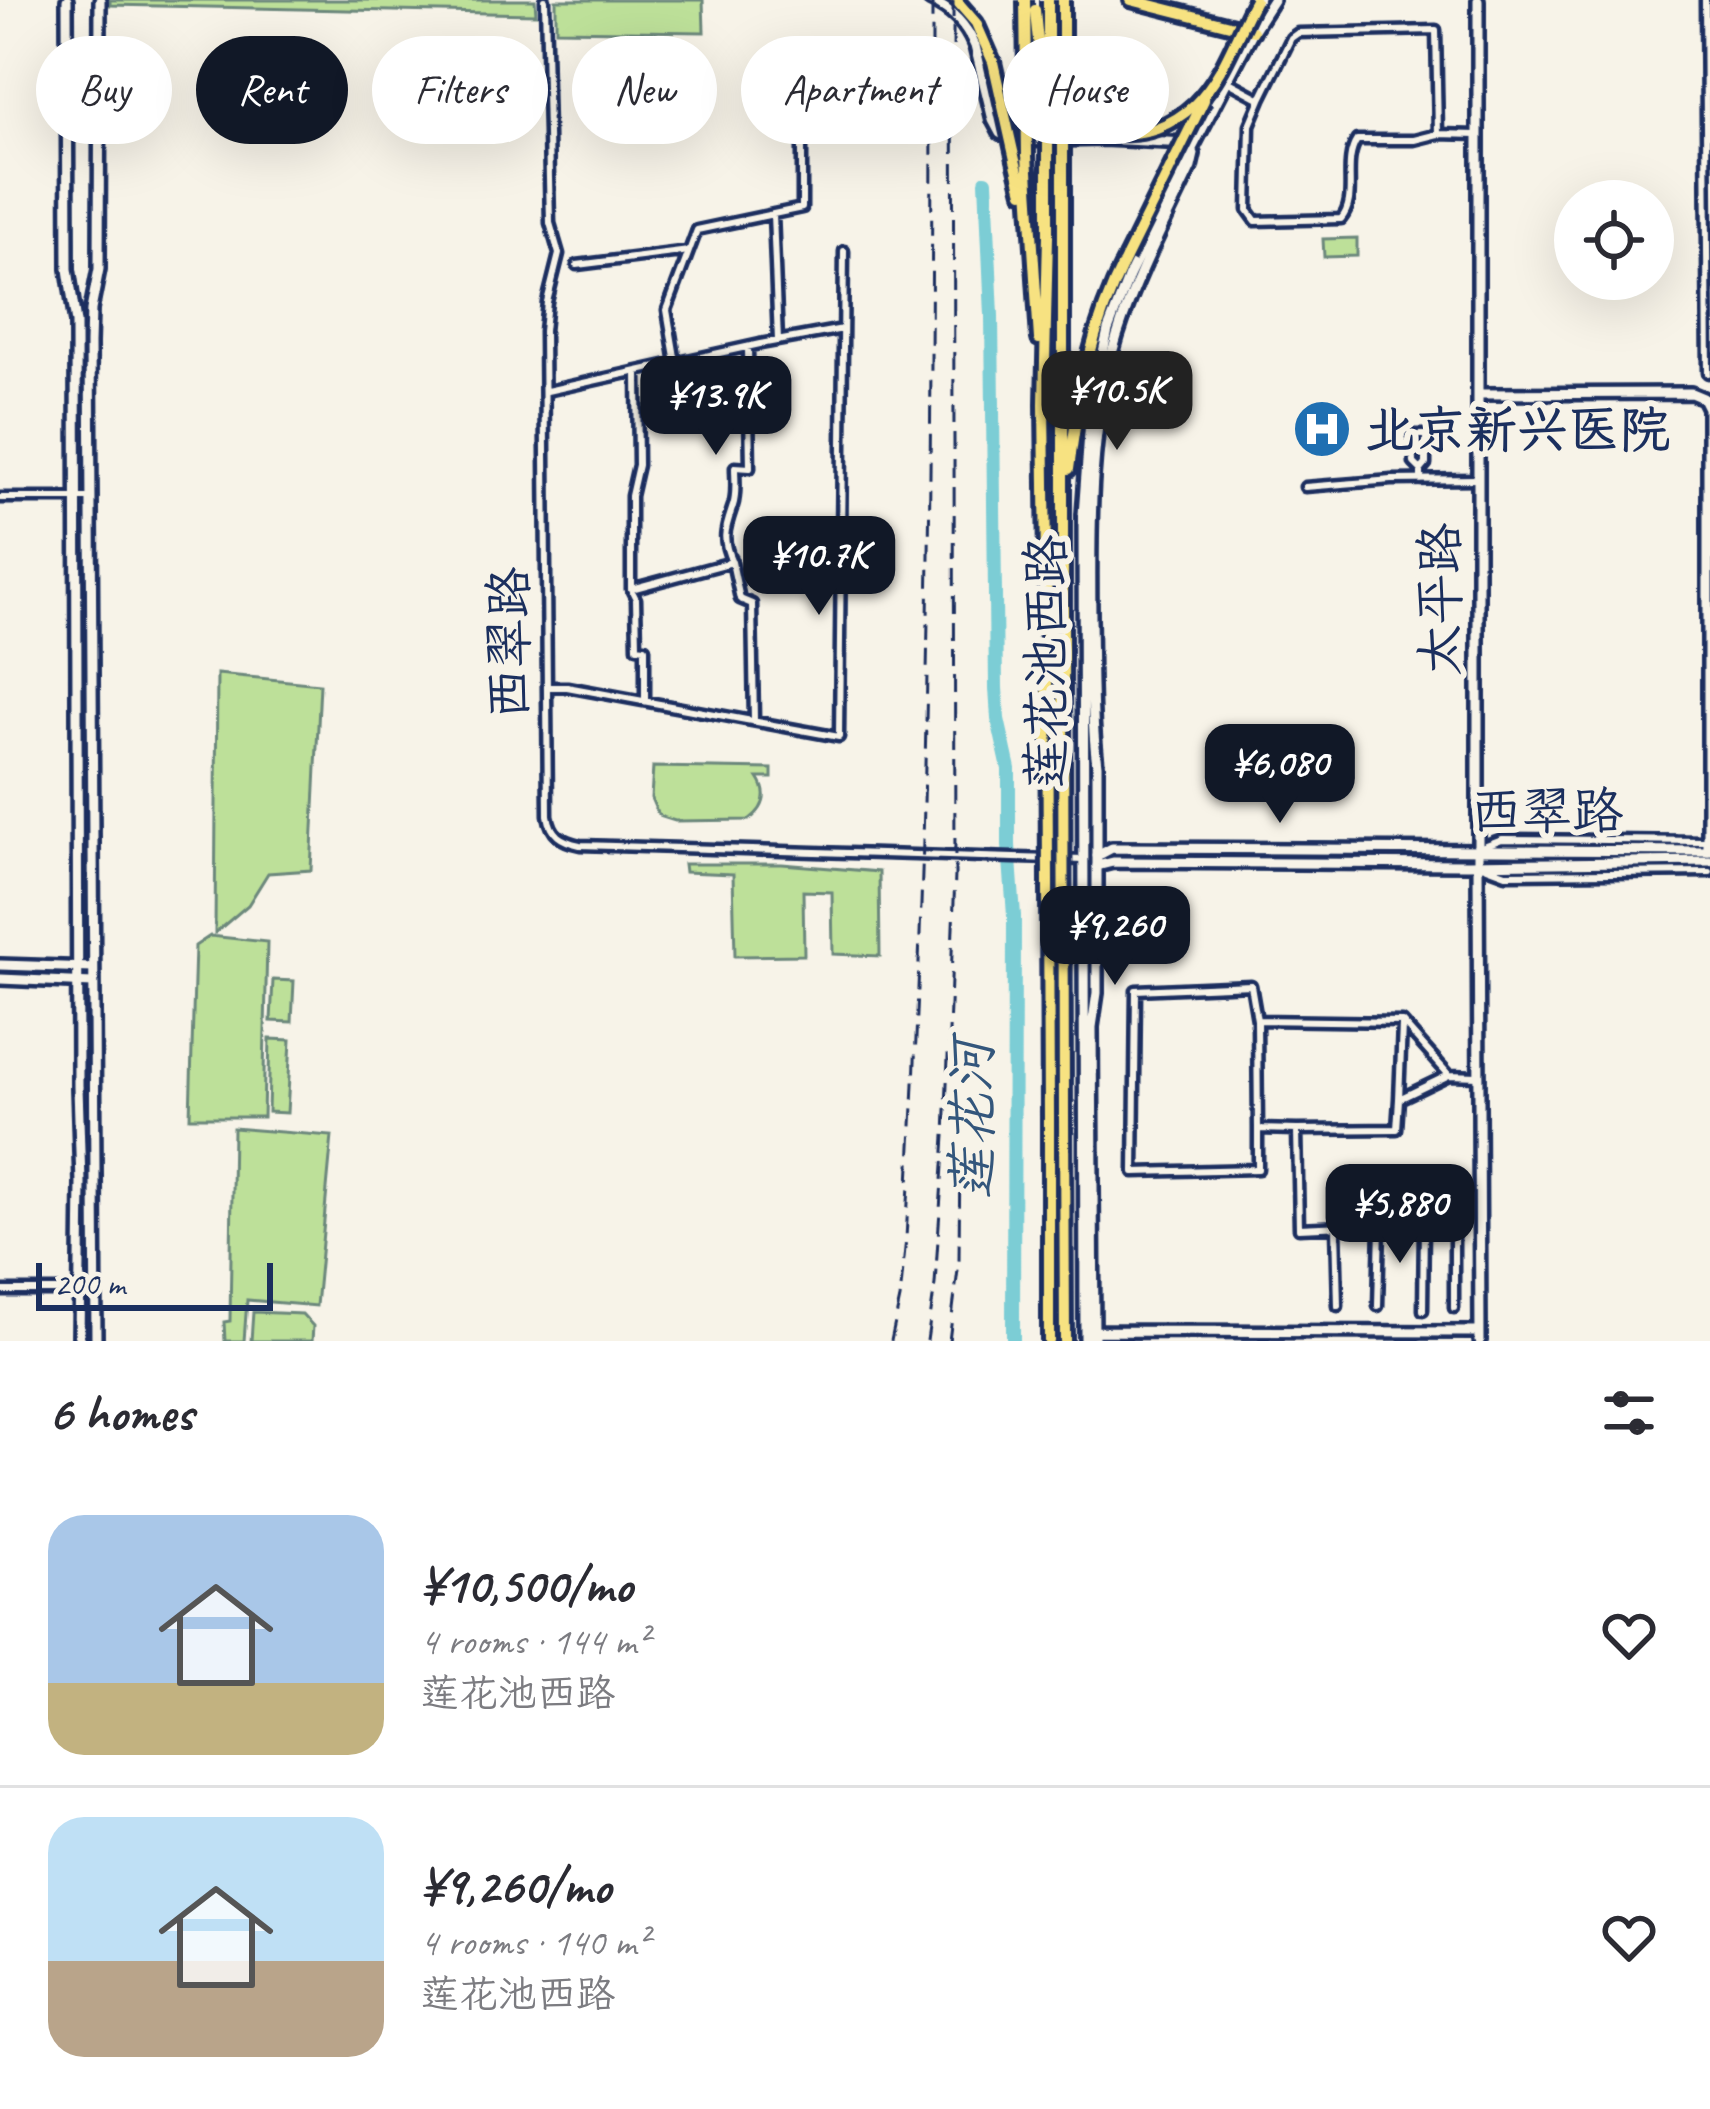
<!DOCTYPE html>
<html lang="en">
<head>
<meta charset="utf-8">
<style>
	:root { --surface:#fff; --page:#f7f7f7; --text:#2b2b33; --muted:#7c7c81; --line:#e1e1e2; --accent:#111827 }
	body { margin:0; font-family:Caveat,"LXGW WenKai TC",sans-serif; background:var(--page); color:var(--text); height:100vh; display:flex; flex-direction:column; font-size:45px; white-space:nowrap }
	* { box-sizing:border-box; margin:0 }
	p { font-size:39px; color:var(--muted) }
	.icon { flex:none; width:66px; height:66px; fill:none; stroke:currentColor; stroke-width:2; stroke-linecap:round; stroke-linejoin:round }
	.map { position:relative; height:1341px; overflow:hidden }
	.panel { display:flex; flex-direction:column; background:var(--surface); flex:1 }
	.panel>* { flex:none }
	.top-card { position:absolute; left:36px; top:36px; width:1638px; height:108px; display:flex; gap:24px }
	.buttons { position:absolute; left:1554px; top:180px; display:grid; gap:24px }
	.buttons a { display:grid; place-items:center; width:120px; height:120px; border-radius:50%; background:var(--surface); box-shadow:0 12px 48px #0002; font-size:60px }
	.scale { position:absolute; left:36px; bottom:30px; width:237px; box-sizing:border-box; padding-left:12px; border:6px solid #1b2f5e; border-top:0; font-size:33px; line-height:42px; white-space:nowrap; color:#1b2f5e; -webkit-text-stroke:9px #f7f3e8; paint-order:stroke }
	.price { position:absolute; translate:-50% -102px; padding:0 27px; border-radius:24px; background:var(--accent); color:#fff; font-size:39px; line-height:78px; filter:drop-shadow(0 3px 6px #0008) }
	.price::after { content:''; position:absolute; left:50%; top:72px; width:36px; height:27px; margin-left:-18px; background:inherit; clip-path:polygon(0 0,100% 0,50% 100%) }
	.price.selected { background:#222; color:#fff }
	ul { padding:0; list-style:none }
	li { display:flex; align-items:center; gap:36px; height:300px; padding:0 48px }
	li+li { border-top:3px solid var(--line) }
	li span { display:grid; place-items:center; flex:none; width:336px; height:240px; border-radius:36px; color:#555 }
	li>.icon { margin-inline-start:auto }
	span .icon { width:144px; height:144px; fill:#fffc; stroke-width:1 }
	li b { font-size:51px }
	h2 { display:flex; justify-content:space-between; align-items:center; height:144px; padding:0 48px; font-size:51px }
	.chip { padding:0 42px; border-radius:54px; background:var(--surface); box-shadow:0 12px 48px #0002; font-size:42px; line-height:108px }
	.chip.selected { background:var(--accent); color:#fff }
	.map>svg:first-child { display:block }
</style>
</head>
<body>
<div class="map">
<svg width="1710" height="1341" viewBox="0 0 1710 1341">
	<rect width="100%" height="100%" fill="#f7f3e8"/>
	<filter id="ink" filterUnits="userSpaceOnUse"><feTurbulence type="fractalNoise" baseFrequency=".00833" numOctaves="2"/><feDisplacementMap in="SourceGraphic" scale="24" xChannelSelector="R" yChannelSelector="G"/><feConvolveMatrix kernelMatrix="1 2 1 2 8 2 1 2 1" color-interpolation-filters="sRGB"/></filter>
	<g filter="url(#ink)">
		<!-- green -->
		<path fill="#bde099" stroke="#6c887c" stroke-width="3" d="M110,0H535L536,14L110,5Z
			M556,0H703L704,32L556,30Z
			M1357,238V256L1324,257L1323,239Z
			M217,674L320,684L311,870L268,873L248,905L215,933Z
			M653,767L772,769V778H758C769,794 765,808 749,820L675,821L662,817L657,812L651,798Z
			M684,864H782L879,872L880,956L833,954L832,892L803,891L804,955L735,956L733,874L685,872Z
			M210,936L267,942L263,1117H190L195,946Z
			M273,980L294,981L292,1022L271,1021Z
			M270,1039L291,1040L287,1113L268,1112Z
			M233,1128L332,1136L316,1306L247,1300L244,1341H225L224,1322L230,1321Z
			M253,1312L302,1314L313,1326L312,1341H251Z"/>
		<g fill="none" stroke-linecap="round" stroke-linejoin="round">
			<!-- river -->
			<path stroke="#7ccdd5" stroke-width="14" d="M986,181L992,316L996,688L998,719L1009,769V845L1014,916L1013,1341"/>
			<defs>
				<path id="minor" d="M545,0L550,223L559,254L547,302L544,331L548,815C551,835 561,841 580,845L1083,860
					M1705,0L1708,373
					M1227,81L1261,99L1291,38L1298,33L1436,30L1438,134L1478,135
					M1261,99L1250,125L1248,210L1256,221L1341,219C1359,198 1341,164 1357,140H1414L1438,134
					M773,214L778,341
					M577,265L689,251
					M676,363L667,310L697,230L802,208V63
					M637,372L638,465L631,496V589L636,599L637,647L645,648V700
					M547,391L760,344L843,329
					M1421,480V470L1426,464V435H1413L1414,463L1421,470
					M1305,487L1392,480L1478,479
					M0,498H92
					M732,562C721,538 725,530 733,506C737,495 735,479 735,467L750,468L748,347
					M631,589L732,562L740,599L752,604L754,721
					M548,687H567L839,737L844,251
					M1481,847L1502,839L1706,841
					M1487,867L1506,874L1710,872
					M1257,1020L1258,1129
					M1399,1099L1402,1025
					M1297,1130L1258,1129V1169L1134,1172L1136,990L1251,985L1257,1020L1402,1022L1449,1075
					M1336,1226L1338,1306
					M0,1291H79
					M1378,1306L1380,1226
					M1454,1308V1221L1299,1228L1297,1130L1397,1129L1399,1099L1449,1075L1478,1076
					M1423,1310L1424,1223"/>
				<path id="tertiary" d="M930,0C952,10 966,24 975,46L993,120L1000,133L1014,141L1103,139L1188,143
					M1478,0V863L1480,1341
					M1478,394L1691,393L1703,398L1708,408V851
					M0,965L93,968
					M0,979L93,983
					M1094,1331L1480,1332
					M1085,1341L1083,515L1091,406L1108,330L1129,276L1183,166L1253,31L1273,0
					M1094,1341L1092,1027L1097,993V765C1091,716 1092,667 1091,618C1090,523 1089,427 1117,336C1136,277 1165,222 1191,167L1194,154"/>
				<path id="secondary" d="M67,0L68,269L76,323L78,1087L81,1183L79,1341
					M1097,856L1112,848L1710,851
					M1097,866L1113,862L1468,864L1710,861
					M96,1341L90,343L91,310L99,269L100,0"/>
				<path id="trunk" d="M956,0L976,23L993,62
					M1131,0L1253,31
					M1027,156L1039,339
					M1015,160L1023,192
					M1063,236V644
					M1069,469C1079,392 1091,328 1126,258
					M1047,645L1044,404L1048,236
					M1064,1116L1065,1341
					M1049,1341V1116"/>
			</defs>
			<!-- minor casing -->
			<use href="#minor" stroke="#1b2f5e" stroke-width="15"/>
			<!-- tertiary casing -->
			<use href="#tertiary" stroke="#1b2f5e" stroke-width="18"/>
			<!-- secondary casing -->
			<use href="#secondary" stroke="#1b2f5e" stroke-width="18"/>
			<!-- trunk casing -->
			<use href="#trunk" stroke="#1b2f5e" stroke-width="20"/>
			<!-- minor -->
			<use href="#minor" stroke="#f7f3e8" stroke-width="6"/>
			<!-- tertiary -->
			<use href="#tertiary" stroke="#f7f3e8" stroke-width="9"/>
			<!-- secondary -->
			<use href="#secondary" stroke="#f7f3e8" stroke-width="9"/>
			<!-- trunk -->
			<use href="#trunk" stroke="#f7e281" stroke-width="10"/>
			<!-- rail -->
			<path stroke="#1b2f5e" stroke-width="3" stroke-dasharray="18 9" stroke-linecap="butt" d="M891,1341L900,1299L906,1238C930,826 932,413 932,0
				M927,1341L935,1284L945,1136L955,875L953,0
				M949,1341L959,1262L960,1144"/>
			<defs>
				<path id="trunk-bridge" d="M1025,0L1027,156
					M1048,0V236
					M1035,10C1037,35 1039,59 1050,82C1079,142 1148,149 1195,104C1224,76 1236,34 1255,0
					M993,62L1015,160
					M1063,236V0
					M1126,258L1204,100
					M1063,644L1064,1116
					M1047,645L1049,1116"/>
			</defs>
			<!-- trunk-bridge casing -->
			<use href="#trunk-bridge" stroke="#1b2f5e" stroke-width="20" stroke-linecap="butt"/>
			<!-- trunk-bridge -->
			<use href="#trunk-bridge" stroke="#f7e281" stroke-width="10"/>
		</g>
	</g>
	<!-- icons -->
	<defs>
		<symbol id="hospital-disc" viewBox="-11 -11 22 22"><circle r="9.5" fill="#1f6fb2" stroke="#f7f3e8"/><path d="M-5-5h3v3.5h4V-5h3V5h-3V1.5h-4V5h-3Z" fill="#fff"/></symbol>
	</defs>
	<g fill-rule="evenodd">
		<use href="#hospital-disc" x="1289" y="396" width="66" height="66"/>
	</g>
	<g text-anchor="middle" stroke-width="12" stroke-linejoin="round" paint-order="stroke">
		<!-- poi labels -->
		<g font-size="51" font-weight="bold" fill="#1b2f5e" stroke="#f7f3e8" text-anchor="start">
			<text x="1364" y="447">北京新兴医院</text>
		</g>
		<!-- street labels -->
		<g font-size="51" fill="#1b2f5e" stroke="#f7f3e8">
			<text transform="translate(1439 599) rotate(-90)" y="18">太平路</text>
			<text transform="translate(508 643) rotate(-90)" y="18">西翠路</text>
			<text transform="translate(1045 662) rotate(-90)" y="18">莲花池西路</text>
			<text x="1547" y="828">西翠路</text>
		</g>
		<!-- water labels -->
		<g font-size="54" font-style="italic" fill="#33567c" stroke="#f7f3e8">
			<text transform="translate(971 1120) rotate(-90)" y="19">莲花河</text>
		</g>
	</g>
</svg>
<div class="buttons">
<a><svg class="icon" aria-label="locate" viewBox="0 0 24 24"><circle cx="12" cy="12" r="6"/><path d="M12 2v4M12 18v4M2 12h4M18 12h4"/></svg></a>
</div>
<div class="scale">200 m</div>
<b class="price selected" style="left:1117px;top:453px">¥10.5K</b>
<b class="price" style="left:716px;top:458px">¥13.9K</b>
<b class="price" style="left:819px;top:618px">¥10.7K</b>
<b class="price" style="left:1280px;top:826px">¥6,080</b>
<b class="price" style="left:1115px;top:988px">¥9,260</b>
<b class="price" style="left:1400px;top:1266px">¥5,880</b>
<div class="top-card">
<a class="chip">Buy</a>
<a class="chip selected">Rent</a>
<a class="chip">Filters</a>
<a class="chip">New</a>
<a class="chip">Apartment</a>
<a class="chip">House</a>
</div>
</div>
<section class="panel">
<h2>6 homes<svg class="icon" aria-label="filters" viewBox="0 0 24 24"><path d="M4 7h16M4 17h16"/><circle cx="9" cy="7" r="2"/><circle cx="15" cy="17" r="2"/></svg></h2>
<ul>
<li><span style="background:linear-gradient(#a9c7e8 70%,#c2b280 0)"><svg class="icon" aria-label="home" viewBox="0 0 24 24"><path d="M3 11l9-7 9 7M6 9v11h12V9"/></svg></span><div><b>¥10,500/mo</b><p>4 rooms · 144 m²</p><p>莲花池西路</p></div><svg class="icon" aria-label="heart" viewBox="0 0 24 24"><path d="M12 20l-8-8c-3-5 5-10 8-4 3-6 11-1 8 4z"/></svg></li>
<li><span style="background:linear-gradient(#bfe0f5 60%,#b9a48a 0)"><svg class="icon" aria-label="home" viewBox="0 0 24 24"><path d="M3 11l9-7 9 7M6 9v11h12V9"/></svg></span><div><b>¥9,260/mo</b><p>4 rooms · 140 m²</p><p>莲花池西路</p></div><svg class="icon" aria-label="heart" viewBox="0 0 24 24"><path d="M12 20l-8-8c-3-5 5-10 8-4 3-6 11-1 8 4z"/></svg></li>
</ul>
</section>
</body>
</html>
